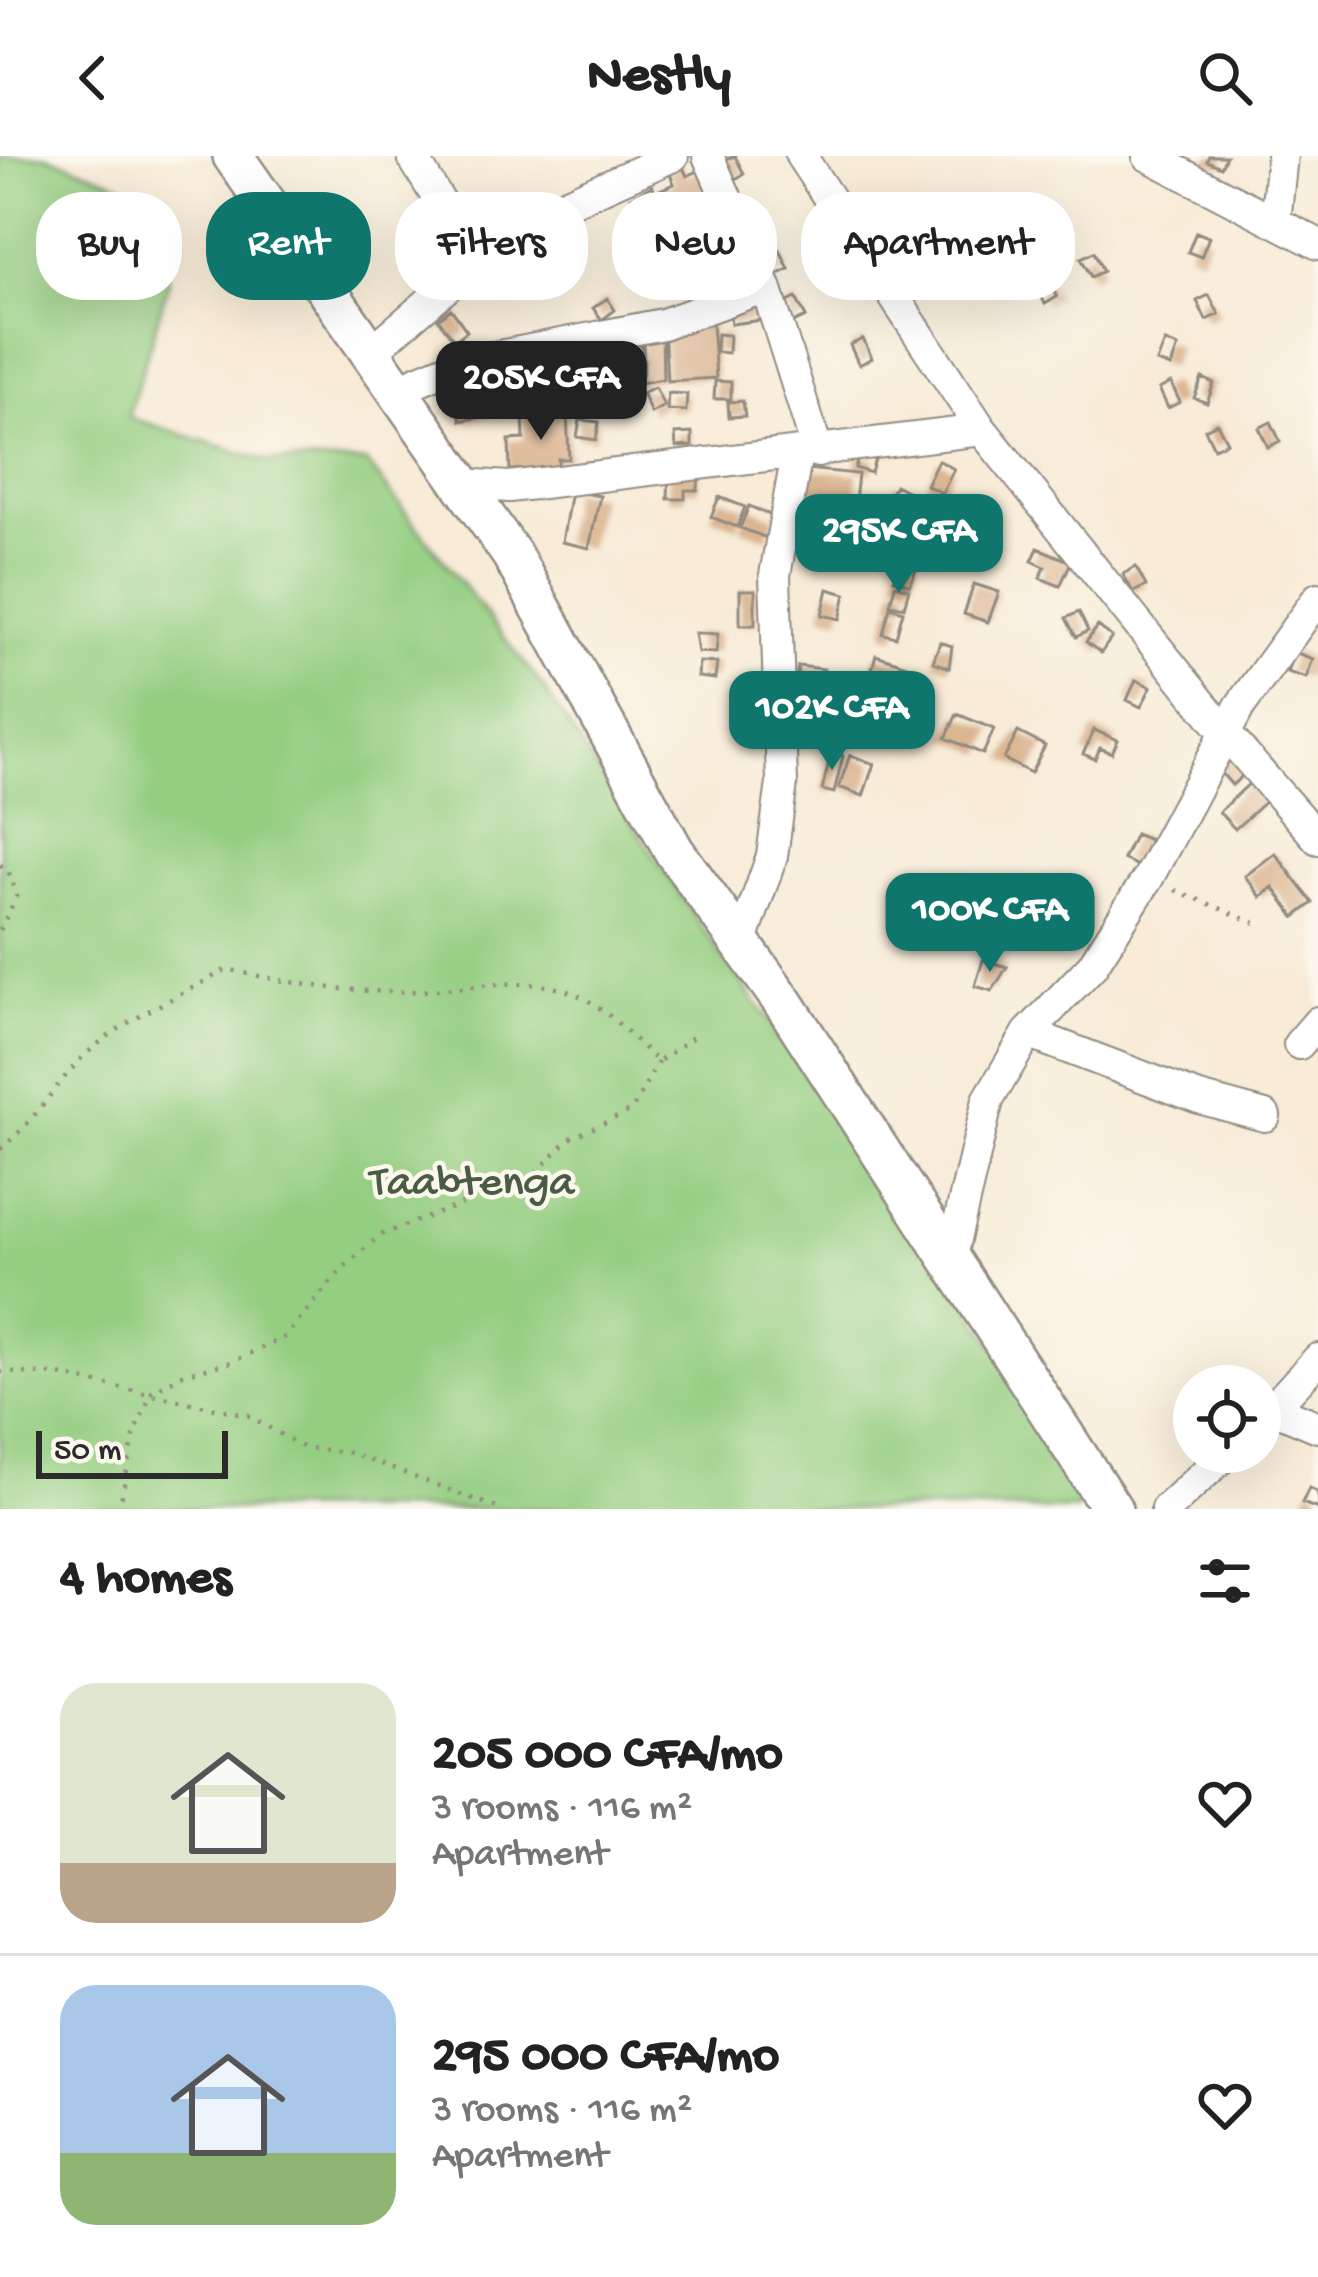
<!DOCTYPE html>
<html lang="en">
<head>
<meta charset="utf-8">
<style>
	:root { --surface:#fff; --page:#f2f2f2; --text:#222; --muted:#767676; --line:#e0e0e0; --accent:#0f766e }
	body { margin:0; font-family:"Gochi Hand",sans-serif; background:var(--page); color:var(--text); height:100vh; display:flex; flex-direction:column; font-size:45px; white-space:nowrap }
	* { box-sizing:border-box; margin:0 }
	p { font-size:39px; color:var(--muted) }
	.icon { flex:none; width:66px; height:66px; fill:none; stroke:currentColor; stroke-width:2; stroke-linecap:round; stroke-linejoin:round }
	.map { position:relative; height:1353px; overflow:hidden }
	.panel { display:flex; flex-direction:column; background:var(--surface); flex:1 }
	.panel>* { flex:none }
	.hud { position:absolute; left:36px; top:36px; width:1248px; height:108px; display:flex; gap:24px }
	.buttons { position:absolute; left:1173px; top:1209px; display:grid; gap:24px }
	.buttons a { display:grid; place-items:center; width:108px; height:108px; border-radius:50%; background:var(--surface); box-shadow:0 12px 48px #0002; font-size:60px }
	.scale { position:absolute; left:36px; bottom:30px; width:192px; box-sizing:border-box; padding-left:12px; border:6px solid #2b2b2b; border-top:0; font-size:33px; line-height:42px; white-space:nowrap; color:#2b2b2b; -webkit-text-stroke:9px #fbf7ec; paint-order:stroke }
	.price { position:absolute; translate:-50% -102px; padding:0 27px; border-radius:24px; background:var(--accent); color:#fff; font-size:39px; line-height:78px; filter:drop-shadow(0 3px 6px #0008) }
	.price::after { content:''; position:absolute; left:50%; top:72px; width:36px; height:27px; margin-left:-18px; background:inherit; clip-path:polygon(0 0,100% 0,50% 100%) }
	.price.selected { background:#222; color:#fff }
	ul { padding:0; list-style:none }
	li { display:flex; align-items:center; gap:36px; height:300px; padding:0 60px }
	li+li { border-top:3px solid var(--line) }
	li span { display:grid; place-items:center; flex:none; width:336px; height:240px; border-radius:36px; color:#555 }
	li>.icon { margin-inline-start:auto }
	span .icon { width:144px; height:144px; fill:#fffc; stroke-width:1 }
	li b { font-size:51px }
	h2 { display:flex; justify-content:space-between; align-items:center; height:144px; padding:0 60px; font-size:51px }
	.tag { padding:0 42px; border-radius:48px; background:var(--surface); box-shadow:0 12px 48px #0002; font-size:42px; line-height:108px }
	.tag.selected { background:var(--accent); color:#fff }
	header { display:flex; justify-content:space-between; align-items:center; height:156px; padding:0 60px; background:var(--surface); font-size:54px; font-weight:700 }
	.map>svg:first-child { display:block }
</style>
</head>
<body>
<header><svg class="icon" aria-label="back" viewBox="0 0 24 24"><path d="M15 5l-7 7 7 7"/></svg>Nestly<svg class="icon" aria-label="search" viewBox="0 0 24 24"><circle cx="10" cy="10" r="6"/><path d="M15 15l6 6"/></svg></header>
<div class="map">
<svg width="1318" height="1353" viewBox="0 0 1318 1353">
	<rect width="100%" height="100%" fill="#fbf7ec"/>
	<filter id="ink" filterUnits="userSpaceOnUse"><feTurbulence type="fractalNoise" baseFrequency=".00833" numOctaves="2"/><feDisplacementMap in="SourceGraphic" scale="24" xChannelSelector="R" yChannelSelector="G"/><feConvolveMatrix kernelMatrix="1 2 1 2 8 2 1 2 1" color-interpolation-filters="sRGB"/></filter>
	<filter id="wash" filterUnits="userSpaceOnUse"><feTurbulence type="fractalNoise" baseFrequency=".004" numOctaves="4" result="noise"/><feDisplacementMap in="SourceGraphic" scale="48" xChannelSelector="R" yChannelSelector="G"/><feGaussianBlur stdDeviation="2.7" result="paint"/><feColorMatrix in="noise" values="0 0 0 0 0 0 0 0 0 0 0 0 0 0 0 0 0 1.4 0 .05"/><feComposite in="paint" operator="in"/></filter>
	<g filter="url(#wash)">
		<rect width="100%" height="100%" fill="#f8ebd7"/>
		<!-- green -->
		<path fill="#94ce81" stroke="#607c56" stroke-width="3" d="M0,0H48L144,37L169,125L128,261L267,305L366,306L540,527L709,782L895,1037L1083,1325L1077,1353H0Z"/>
		<g id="blocks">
			<!-- building -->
			<path fill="#dbb693" d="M735,0L744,18L732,25L722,5Z
				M1209,0H1226L1221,11L1207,5Z
				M681,7L687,20L705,12L715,36L691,47L693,71L676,78L684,94L663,104L631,41L652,30L661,46L657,35L674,28L668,13Z
				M756,52L765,71L753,77L744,58Z
				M997,53L1006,72L994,78L984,59Z
				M556,60L580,91L538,123L515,92Z
				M1196,76L1209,81L1201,101L1188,96Z
				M780,94L789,113L777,119L767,100Z
				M1094,96L1103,115L1091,121L1081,102Z
				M747,106L748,119L721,133L719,117Z
				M1048,122L1057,141L1045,148L1036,128Z
				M1209,139L1219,158L1206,164L1197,145Z
				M759,140L762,164L731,168L729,150Z
				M607,142L615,154L602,164L593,152Z
				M796,142L806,161L793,167L784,148Z
				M451,153L467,175L455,185L438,163Z
				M711,153L716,222L667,225L664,170Z
				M717,178L729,179L728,197L716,196Z
				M662,180L663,223L622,230L617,186L640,183L643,209L637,211L641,223L644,213L643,181Z
				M863,183L872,202L859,209L850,189Z
				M1165,186L1178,191L1171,211L1157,206Z
				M1202,222L1214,227L1207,247L1194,242Z
				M470,224L473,239L461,244L455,230Z
				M715,225L731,226V243H714Z
				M582,227L583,240L567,241L566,228Z
				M1171,227L1180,246L1168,252L1159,233Z
				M655,231L664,250L651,257L642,237Z
				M504,233L509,255L461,265L458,251L481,246L479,238Z
				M668,237L687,238L686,255L667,254Z
				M743,245L745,260L729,261L728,246Z
				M567,257L569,303H558V312L510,314L509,284L524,283L523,259Z
				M580,264L599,266L596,284L577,281Z
				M1271,266L1280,285L1268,291L1259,272Z
				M1217,267L1227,286L1214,292L1205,273Z
				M692,277V290L676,291L675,278Z
				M859,299L875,303L871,317L855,312Z
				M938,304L954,313L942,337L926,329Z
				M669,312L699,313L698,334H685V343H668Z
				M805,313L858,318L852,373L832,371V363L800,360Z
				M895,329L918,341L912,353L886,348Z
				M571,335L600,340L589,392L562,386Z
				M719,341L745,351L737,371L711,361Z
				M749,350L775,361L767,382L740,372Z
				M1038,392L1071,406L1060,430L1040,422L1045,411L1032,405Z
				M904,400L919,406L910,429L894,423Z
				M1136,411L1146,430L1133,436L1123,418Z
				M974,428L999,436L988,466L964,458Z
				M895,429L909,433L904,451L890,448Z
				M828,433L846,438L840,463L822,459Z
				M740,434H755V469H740Z
				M890,451L903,455L896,481L883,478Z
				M1079,456L1088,475L1076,481L1066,462Z
				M1098,470L1112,481L1101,497L1086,486Z
				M695,477L718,478L716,497L698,496Z
				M940,486L952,490L949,512L933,506Z
				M1294,496L1313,503L1306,522L1287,516Z
				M876,499L916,512L907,545L891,540L887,553L862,546Z
				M699,506L717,507L715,523L698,521Z
				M798,510L824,513L822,530L796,527Z
				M1136,524L1151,531L1141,551L1127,544Z
				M957,558L994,573L983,598L946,582Z
				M1094,574L1118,584L1112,597L1100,592L1095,603L1083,598Z
				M1018,576L1045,590L1031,617L1004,603Z
				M1231,593L1250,613L1232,629L1218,613Z
				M831,597L843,600L834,637L822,634Z
				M850,599L874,608L863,640L839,631Z
				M1253,624L1269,642L1235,673L1219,656Z
				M1135,678L1150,684L1138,710L1123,703Z
				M1275,697L1313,747L1295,761L1273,731L1261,741L1245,720Z
				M983,804L1007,811L992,835L975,830Z
				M1309,1332L1318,1337V1353L1302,1347Z"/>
		</g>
	</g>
	<g filter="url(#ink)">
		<use href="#blocks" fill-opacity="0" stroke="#928b81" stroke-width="3"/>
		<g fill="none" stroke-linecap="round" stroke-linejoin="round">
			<defs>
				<path id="minor" d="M412,0L477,107
					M708,0L766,131L818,296
					M801,0L982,274L1228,580L1318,683
					M1148,0L1318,88
					M1275,66L1282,0
					M371,196L463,117L556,52L673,0
					M398,233L458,208L663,168L766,131
					M462,328L509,331L982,274
					M742,785L772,700L782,627L775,419L797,298
					M1028,877L1199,942L1265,960
					M1299,888L1318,866
					M951,1100L988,944L1028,877L1092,810L1148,722L1240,550L1318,442
					M1273,1252L1318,1271
					M1260,1266L1318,1203
					M1166,1353L1228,1296"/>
				<path id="tertiary" d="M233,0L512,399L674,695L786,850L1112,1353"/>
			</defs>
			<!-- minor casing -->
			<use href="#minor" stroke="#928b81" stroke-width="34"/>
			<!-- tertiary casing -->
			<use href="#tertiary" stroke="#928b81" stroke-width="44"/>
			<!-- path -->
			<path stroke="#928b81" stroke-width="4.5" stroke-dasharray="3 9" stroke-linecap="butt" d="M0,709L8,714L17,740L0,774
				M1175,734L1263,770
				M0,993C34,967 52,932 82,902C122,863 179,841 227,813C292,828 352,838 418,835C469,833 513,820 564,834C600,844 632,881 658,906L697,878
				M0,1216L59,1219L248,1259L302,1291L350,1297L500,1353
				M119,1353L135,1276L152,1236L183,1218L232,1206L285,1181L343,1112L380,1079L531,1022L569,983L632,954L658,906"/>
			<!-- minor -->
			<use href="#minor" stroke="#fff" stroke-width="30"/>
			<!-- tertiary -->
			<use href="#tertiary" stroke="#fff" stroke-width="39"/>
		</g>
	</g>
	<g text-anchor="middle" stroke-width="9" stroke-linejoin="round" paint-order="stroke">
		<!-- park labels -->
		<g font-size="45" fill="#4a5c45" stroke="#fbf7ec">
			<text x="472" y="1037">Taabtenga</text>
		</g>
	</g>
</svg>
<div class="buttons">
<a><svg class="icon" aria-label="locate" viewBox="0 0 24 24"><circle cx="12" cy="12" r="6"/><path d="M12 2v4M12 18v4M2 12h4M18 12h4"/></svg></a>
</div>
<div class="scale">50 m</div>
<b class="price selected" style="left:541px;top:287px">205K CFA</b>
<b class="price" style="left:899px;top:440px">295K CFA</b>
<b class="price" style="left:832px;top:617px">102K CFA</b>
<b class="price" style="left:990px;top:819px">100K CFA</b>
<div class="hud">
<a class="tag">Buy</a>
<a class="tag selected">Rent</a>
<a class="tag">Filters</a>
<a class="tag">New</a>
<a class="tag">Apartment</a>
</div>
</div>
<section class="panel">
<h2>4 homes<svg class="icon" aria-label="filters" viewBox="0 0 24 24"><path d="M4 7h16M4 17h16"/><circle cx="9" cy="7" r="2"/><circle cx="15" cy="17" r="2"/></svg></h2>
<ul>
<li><span style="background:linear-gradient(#dfe7d0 75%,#b9a48a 0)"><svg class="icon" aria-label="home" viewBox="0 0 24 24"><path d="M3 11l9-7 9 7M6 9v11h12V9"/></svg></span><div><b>205 000 CFA/mo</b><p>3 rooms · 116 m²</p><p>Apartment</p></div><svg class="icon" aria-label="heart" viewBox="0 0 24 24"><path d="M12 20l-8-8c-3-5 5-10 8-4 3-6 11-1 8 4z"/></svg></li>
<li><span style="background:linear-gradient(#a9c7e8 70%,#8fb573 0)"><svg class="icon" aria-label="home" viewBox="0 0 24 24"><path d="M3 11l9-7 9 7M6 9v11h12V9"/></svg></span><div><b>295 000 CFA/mo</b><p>3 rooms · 116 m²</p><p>Apartment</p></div><svg class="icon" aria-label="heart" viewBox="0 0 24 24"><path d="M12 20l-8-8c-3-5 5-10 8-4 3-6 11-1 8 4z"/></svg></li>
</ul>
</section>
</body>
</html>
